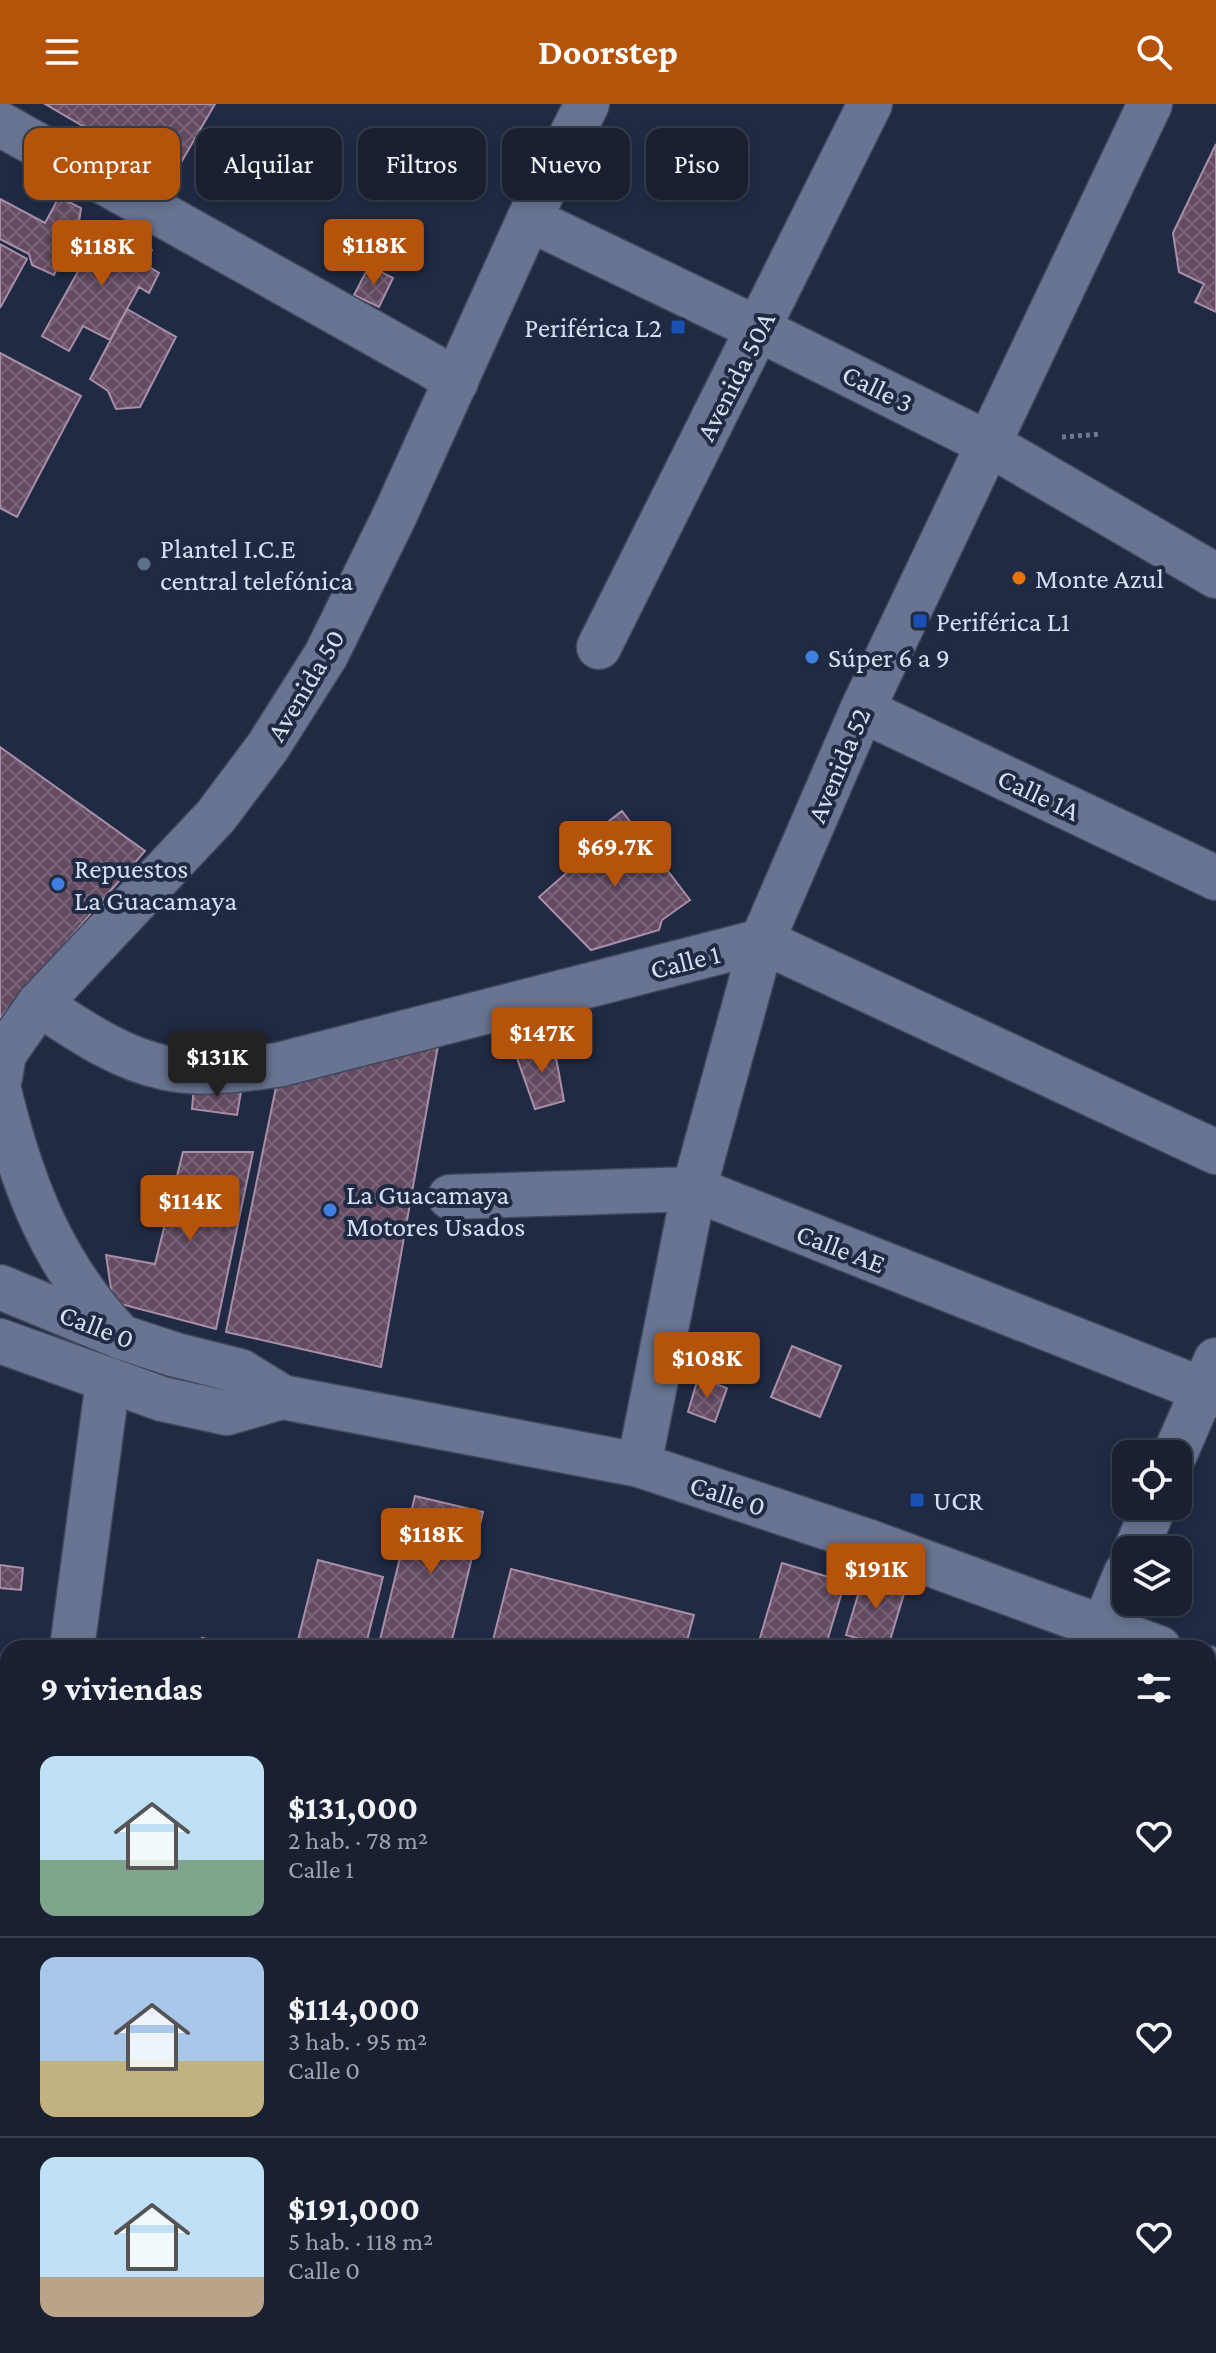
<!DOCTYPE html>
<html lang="es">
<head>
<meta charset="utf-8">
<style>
	:root { --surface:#182032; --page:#252d3e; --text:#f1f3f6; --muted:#9fa3ac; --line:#363e4d; --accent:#b45309 }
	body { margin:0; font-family:"Crimson Pro",serif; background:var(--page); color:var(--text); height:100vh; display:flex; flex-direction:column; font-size:30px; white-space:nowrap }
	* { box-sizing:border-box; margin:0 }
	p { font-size:26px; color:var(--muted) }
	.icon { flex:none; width:44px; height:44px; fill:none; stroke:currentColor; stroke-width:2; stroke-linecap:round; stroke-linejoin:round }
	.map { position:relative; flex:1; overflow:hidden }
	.side { position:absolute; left:0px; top:1536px; width:1216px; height:714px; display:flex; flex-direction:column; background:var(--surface); border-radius:24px 24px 0 0; box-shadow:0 4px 12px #0003,0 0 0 2px var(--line) }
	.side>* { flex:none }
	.banner { position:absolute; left:24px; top:24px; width:800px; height:72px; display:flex; gap:16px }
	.fabs { position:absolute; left:1112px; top:1336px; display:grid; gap:16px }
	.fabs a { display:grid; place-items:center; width:80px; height:80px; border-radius:16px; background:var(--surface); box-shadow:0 4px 12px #0003,0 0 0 2px var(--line); font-size:40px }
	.price { position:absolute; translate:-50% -68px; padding:0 18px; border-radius:8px; background:var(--accent); color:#fff; font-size:26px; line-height:52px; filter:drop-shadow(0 2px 4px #0008) }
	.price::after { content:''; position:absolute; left:50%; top:48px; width:24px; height:18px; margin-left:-12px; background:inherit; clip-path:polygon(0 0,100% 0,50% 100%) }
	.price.on { background:#222; color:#fff }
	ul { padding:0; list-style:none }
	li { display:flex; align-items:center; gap:24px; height:200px; padding:0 40px }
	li+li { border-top:2px solid var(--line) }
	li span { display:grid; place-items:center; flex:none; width:224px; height:160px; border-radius:16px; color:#555 }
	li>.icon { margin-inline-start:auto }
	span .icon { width:96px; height:96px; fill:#fffc; stroke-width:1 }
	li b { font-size:34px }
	h2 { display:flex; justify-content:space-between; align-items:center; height:96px; padding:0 40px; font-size:34px }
	.tag { padding:0 28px; border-radius:16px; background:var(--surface); box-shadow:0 4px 12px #0003,0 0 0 2px var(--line); font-size:28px; line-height:72px }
	.tag.on { background:var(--accent); color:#fff }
	header { display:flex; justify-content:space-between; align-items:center; height:104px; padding:0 40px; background:var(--accent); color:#fff; font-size:36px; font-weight:700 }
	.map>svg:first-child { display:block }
</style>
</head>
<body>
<header><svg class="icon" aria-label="menu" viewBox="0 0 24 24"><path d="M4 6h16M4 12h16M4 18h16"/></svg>Doorstep<svg class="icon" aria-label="search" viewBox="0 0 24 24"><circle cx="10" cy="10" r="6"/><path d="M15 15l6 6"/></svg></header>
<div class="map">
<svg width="1216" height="2249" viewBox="0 0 1216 2249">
	<defs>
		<pattern id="building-cross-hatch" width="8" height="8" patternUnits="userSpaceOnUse" patternTransform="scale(2)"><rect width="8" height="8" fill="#644b62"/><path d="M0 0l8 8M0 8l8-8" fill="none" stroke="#796479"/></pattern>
	</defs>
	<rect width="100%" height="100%" fill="#202a43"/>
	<!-- building -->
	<path fill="url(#building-cross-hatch)" stroke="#a98ea7" stroke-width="2" d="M45,0H215L172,74Z
		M1216,40V208L1195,198L1204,180L1179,168L1173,129Z
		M59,93L81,104L79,118L97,127L92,137L75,128L54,171L32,161L29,150L0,135V95L45,119Z
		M105,119L152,146L144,160L159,169L149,189L139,183L110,236L83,222L69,247L42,232Z
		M0,140L27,155L0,204Z
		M369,162L393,174L379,203L354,191Z
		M127,205L176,233L140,303L116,305L108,287L90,275Z
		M0,249L81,292L17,413L0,404Z
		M0,643L145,747L0,915Z
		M622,707L690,796L662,816L659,826L591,846L539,793L596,743L591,731Z
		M439,936L381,1263L226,1228L276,983Z
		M553,937L564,997L535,1005L517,954L533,948V941Z
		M194,982H242L237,1011L192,1005Z
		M183,1048H253L216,1225L113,1198L106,1151L155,1160Z
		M792,1242L841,1262L820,1313L771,1293Z
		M698,1274L727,1284L715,1318L688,1308Z
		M415,1392L483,1408L450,1544H378Z
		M1162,1438L1190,1450L1178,1482V1446H1159Z
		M318,1456L383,1473L365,1544H296Z
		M782,1459L845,1478L825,1544H757Z
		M0,1461L23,1464L21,1486L0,1484Z
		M511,1465L694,1511L685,1544H491Z
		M864,1471L906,1483L888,1543L846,1531Z
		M202,1534L238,1541V1544H200Z
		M1216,1613V1672L1208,1669V1635Z
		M1208,1675L1216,1678V1723L1208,1727Z
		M1208,1812H1216V1874L1208,1863Z
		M1208,2013L1216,2023V2042L1208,2049Z
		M1216,2156V2249H1105L1113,2242H1208V2163Z
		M502,2242H528L531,2249H491Z"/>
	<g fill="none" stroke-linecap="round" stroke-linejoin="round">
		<defs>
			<path id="minor" d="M0,20L432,262L456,278
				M529,115L758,225L989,340L1216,472
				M599,543L870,0
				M862,606L1216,774
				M39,900C79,926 118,954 166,964C202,972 242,965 278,961L762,837L1216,1048
				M450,1093L694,1085L1216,1291
				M1175,1350L1216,1256
				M639,1361L694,1085L762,837L862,606L1150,0
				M1136,1446L1154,1402
				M1104,1522L1126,1469
				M72,1544L108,1277
				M1208,1805L1216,1801
				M0,2081L8,2022
				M381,2249L403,2242"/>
			<path id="tertiary" d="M0,974L4,950L39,900L216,712L267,644L326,551L394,413L529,115L587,0
				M0,990C23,1084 54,1162 121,1233"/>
			<path id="secondary" d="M0,1183L121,1233L176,1251L240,1267L282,1293L639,1361L867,1437L1159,1544
				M0,1237L162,1295L227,1309L282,1293
				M1208,1564L1216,1567"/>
		</defs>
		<!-- minor casing -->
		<use href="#minor" stroke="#3f475c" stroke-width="47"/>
		<!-- tertiary casing -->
		<use href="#tertiary" stroke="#3f475c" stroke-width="47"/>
		<!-- secondary casing -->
		<use href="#secondary" stroke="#3f475c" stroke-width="47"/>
		<!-- path -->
		<path stroke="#70788e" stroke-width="5" stroke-dasharray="4 4" stroke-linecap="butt" d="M1062,333L1102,330"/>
		<!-- minor -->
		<use href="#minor" stroke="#687491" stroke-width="44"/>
		<!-- tertiary -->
		<use href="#tertiary" stroke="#687491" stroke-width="44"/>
		<!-- secondary -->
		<use href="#secondary" stroke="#687491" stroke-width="44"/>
	</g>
	<!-- markers -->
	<g fill="#1a4fb4" stroke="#202a43" stroke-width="3">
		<rect x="670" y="215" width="16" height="16" rx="4"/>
		<rect x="912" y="509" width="16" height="16" rx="4"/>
		<rect x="909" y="1388" width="16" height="16" rx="4"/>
	</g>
	<circle fill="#5c6f8a" stroke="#202a43" stroke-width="3" cx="144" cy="460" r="8"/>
	<circle fill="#e8710a" stroke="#202a43" stroke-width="3" cx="1019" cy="474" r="8"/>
	<g fill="#3f7fe0" stroke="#202a43" stroke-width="3">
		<circle cx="812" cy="553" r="8"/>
		<circle cx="58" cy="780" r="8"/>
		<circle cx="330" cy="1106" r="8"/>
	</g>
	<g text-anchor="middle" stroke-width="8" stroke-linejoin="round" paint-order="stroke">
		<!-- poi labels -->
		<g font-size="28" fill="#d7deef" stroke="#202a43" text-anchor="start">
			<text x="662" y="233" text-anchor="end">Periférica L2</text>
			<text x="160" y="454">Plantel I.C.E<tspan x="160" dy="32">central telefónica</tspan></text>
			<text x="1035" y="484">Monte Azul</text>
			<text x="936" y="527">Periférica L1</text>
			<text x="828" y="563">Súper 6 a 9</text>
			<text x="74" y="774">Repuestos<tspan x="74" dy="32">La Guacamaya</tspan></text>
			<text x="346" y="1100">La Guacamaya<tspan x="346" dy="32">Motores Usados</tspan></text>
			<text x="933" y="1406">UCR</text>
		</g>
		<!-- street labels -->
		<g font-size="28" fill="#d7deef" stroke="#202a43">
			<text transform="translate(735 272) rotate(-63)" y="10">Avenida 50A</text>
			<text transform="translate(878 284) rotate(26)" y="10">Calle 3</text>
			<text transform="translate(305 581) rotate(-59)" y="10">Avenida 50</text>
			<text transform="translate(838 661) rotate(-67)" y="10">Avenida 52</text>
			<text transform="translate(1039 690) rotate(25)" y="10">Calle 1A</text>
			<text transform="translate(685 857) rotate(-14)" y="10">Calle 1</text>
			<text transform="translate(841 1144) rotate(21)" y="10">Calle AE</text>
			<text transform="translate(97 1222) rotate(21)" y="10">Calle 0</text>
			<text transform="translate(728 1391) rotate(18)" y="10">Calle 0</text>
		</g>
	</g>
</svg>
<div class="fabs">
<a><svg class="icon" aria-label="locate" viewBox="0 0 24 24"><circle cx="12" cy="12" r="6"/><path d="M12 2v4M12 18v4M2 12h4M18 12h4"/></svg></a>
<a><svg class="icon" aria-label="layers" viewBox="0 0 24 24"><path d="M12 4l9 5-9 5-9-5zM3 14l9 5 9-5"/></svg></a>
</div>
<b class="price" style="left:374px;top:183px">$118K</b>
<b class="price" style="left:102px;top:184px">$118K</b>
<b class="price" style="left:615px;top:785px">$69.7K</b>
<b class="price" style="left:542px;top:971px">$147K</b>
<b class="price on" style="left:217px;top:995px">$131K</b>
<b class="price" style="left:190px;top:1139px">$114K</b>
<b class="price" style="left:707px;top:1296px">$108K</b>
<b class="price" style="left:431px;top:1472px">$118K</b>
<b class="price" style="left:876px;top:1507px">$191K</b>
<div class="banner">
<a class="tag on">Comprar</a>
<a class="tag">Alquilar</a>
<a class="tag">Filtros</a>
<a class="tag">Nuevo</a>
<a class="tag">Piso</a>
</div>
<section class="side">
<h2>9 viviendas<svg class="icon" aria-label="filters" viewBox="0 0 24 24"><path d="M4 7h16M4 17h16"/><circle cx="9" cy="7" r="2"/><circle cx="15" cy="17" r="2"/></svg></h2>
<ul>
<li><span style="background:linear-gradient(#bfe0f5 65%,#7fa58c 0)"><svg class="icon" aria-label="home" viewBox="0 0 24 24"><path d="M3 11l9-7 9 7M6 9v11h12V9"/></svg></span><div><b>$131,000</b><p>2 hab. · 78 m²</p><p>Calle 1</p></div><svg class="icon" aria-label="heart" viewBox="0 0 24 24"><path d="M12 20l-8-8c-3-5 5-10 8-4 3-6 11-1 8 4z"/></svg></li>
<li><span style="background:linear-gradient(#a9c7e8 65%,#c2b280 0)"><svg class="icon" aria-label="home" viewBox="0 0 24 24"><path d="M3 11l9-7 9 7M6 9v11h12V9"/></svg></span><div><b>$114,000</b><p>3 hab. · 95 m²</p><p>Calle 0</p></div><svg class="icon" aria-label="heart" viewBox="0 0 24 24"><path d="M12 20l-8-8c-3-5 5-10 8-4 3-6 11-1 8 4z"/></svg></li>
<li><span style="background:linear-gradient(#bfe0f5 75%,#b9a48a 0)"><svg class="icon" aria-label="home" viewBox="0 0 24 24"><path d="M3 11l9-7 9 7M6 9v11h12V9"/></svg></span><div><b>$191,000</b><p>5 hab. · 118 m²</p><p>Calle 0</p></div><svg class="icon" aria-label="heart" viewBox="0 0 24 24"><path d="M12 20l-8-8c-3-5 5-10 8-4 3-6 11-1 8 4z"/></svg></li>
</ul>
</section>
</div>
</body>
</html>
